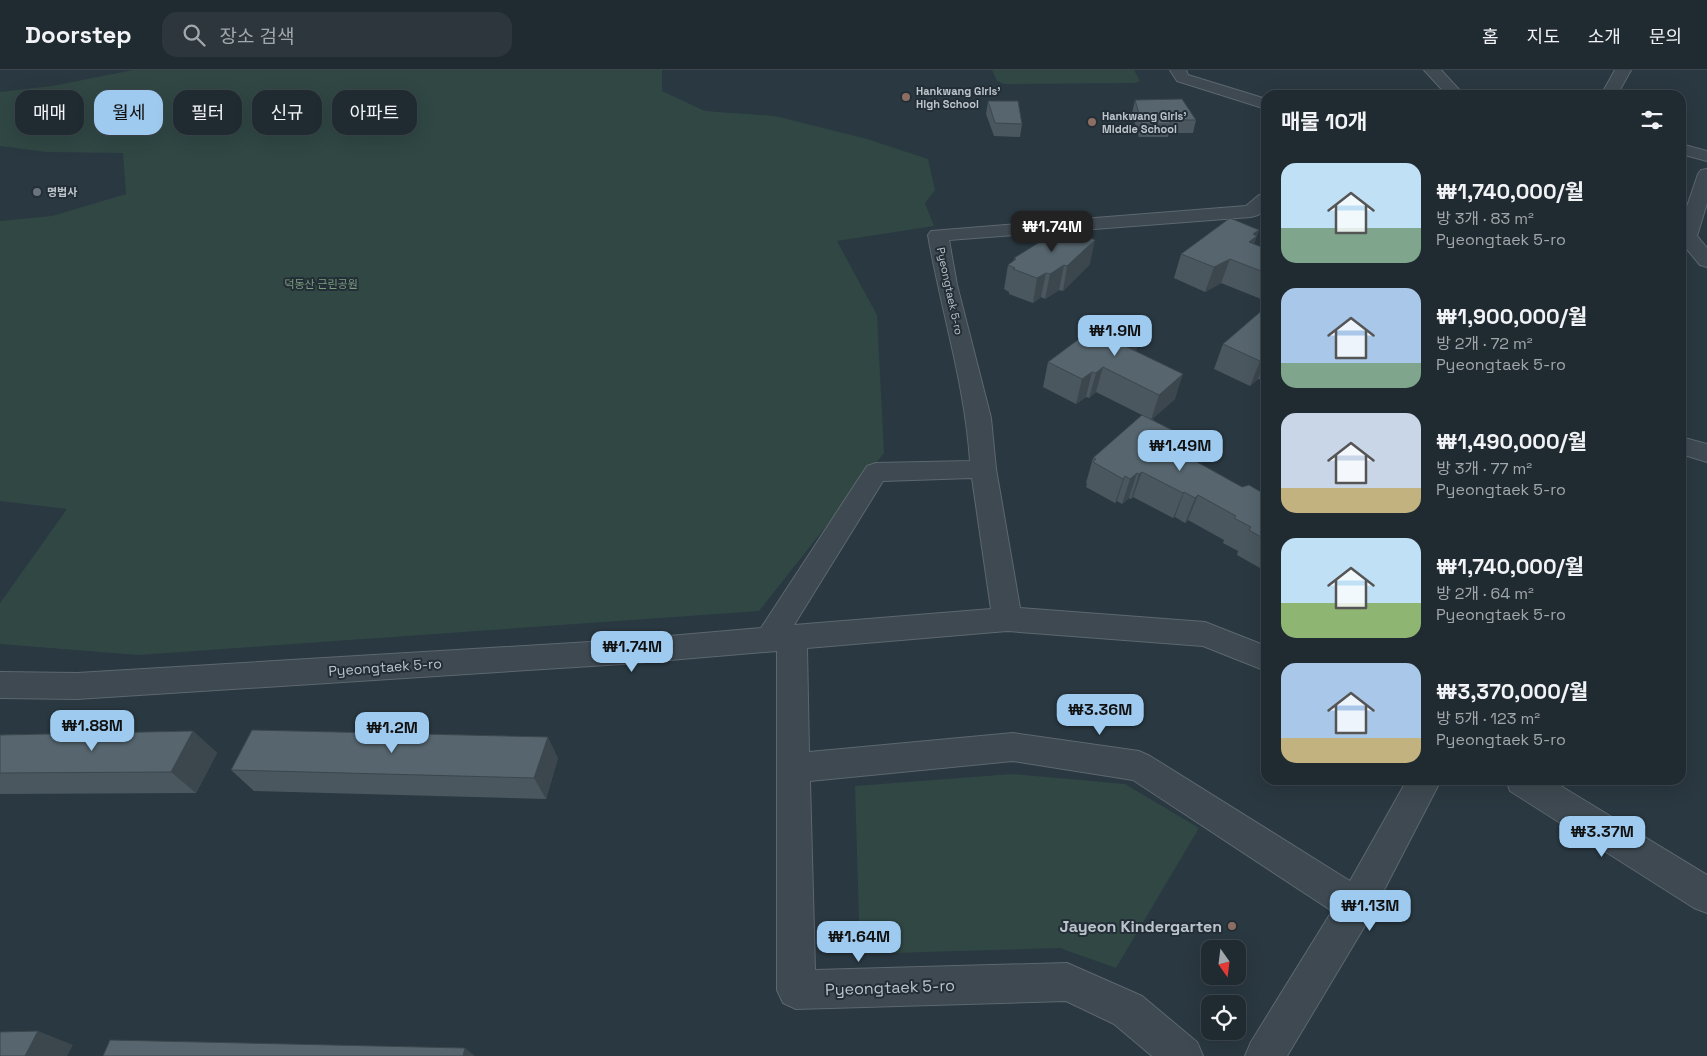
<!DOCTYPE html>
<html lang="ko">
<head>
<meta charset="utf-8">
<style>
	:root { --surface:#202a31; --page:#2d363d; --text:#f1f3f6; --muted:#a2a7ab; --line:#3d464d; --accent:#9dcaee }
	body { margin:0; font-family:"Space Grotesk","Noto Sans KR",sans-serif; background:var(--page); color:var(--text); height:100vh; display:flex; flex-direction:column; font-size:19px; white-space:nowrap }
	* { box-sizing:border-box; margin:0 }
	p { font-size:16px; color:var(--muted) }
	.icon { flex:none; width:28px; height:28px; fill:none; stroke:currentColor; stroke-width:2; stroke-linecap:round; stroke-linejoin:round }
	.map { position:relative; flex:1; overflow:hidden }
	.panel { position:absolute; left:1261px; top:20px; width:425px; height:695px; display:flex; flex-direction:column; background:var(--surface); border-radius:15px; box-shadow:0 5px 20px #0002,0 0 0 1px var(--line) }
	.panel>* { flex:none }
	.hud { position:absolute; left:15px; top:20px; width:475px; height:45px; display:flex; gap:10px }
	.needle { width:32px; rotate:166deg }
	.controls { position:absolute; left:1201px; top:870px; display:grid; gap:10px }
	.controls a { display:grid; place-items:center; width:45px; height:45px; border-radius:10px; background:var(--surface); box-shadow:0 5px 20px #0002,0 0 0 1px var(--line); font-size:25px }
	.price { position:absolute; translate:-50% -42px; padding:0 11px; border-radius:10px; background:var(--accent); color:#111; font-size:16px; line-height:32px; filter:drop-shadow(0 1px 2px #0008) }
	.price::after { content:''; position:absolute; left:50%; top:30px; width:15px; height:11px; margin-left:-8px; background:inherit; clip-path:polygon(0 0,100% 0,50% 100%) }
	.price.on { background:#222; color:#fff }
	ul { padding:0; list-style:none }
	li { display:flex; align-items:center; gap:15px; height:125px; padding:0 20px }
	li span { display:grid; place-items:center; flex:none; width:140px; height:100px; border-radius:15px; color:#555 }
	li>.icon { margin-inline-start:auto }
	span .icon { width:60px; height:60px; fill:#fffc; stroke-width:1 }
	li b { font-size:21px }
	h2 { display:flex; justify-content:space-between; align-items:center; height:60px; padding:0 20px; font-size:21px }
	.chip { padding:0 18px; border-radius:15px; background:var(--surface); box-shadow:0 5px 20px #0002,0 0 0 1px var(--line); font-size:18px; line-height:45px }
	.chip.on { background:var(--accent); color:#111 }
	header { display:flex; align-items:center; gap:30px; box-sizing:border-box; height:70px; padding:0 25px; background:var(--surface); border-bottom:1px solid var(--line) }
	header strong { font-size:24px }
	nav { display:flex; gap:28px; margin-inline-start:auto; font-size:18px }
	.search { width:350px; height:45px; background:var(--page); display:flex; align-items:center; gap:12px; box-sizing:border-box; padding:0 18px; border-radius:15px; color:var(--muted); font-size:19px }
	.map>svg:first-child { display:block }
</style>
</head>
<body>
<header>
<strong>Doorstep</strong>
<div class="search"><svg class="icon" aria-label="search" viewBox="0 0 24 24"><circle cx="10" cy="10" r="6"/><path d="M15 15l6 6"/></svg>장소 검색</div>
<nav><a>홈</a><a>지도</a><a>소개</a><a>문의</a></nav>
</header>
<div class="map">
<svg width="1707" height="986" viewBox="0 0 1707 986">
	<rect width="100%" height="100%" fill="#2a3841"/>
	<!-- green -->
	<path fill="#304744" d="M133,0H662V21L705,41L775,46L867,69L928,89L935,120L925,133L934,156L837,171L877,245L884,383L759,541L138,585L0,574V533L67,439L0,431V151L52,146L126,124L123,83L46,82L0,76V22L52,16Z
		M992,0H1134L1140,11L1134,13L1004,14L997,11Z
		M1012,704L1125,714L1199,758L1116,898L1060,878L860,884L855,716Z"/>
	<g fill="none" stroke-linecap="round" stroke-linejoin="round">
		<defs>
			<path id="minor" d="M1170,0H1186L1188,5L1266,29V39L1177,11Z
				M1424,0H1441L1464,25H1447Z
				M1615,0H1631L1617,25H1601Z
				M1681,74L1707,81V91L1681,84Z
				M1707,99V133L1697,166L1707,178V197L1700,195L1681,172V154L1698,104L1701,100Z
				M1266,124V138L1258,145L1251,147L949,170L957,215L991,348L996,399L1020,538L1205,552L1266,576V601L1203,576L1007,561L807,578L809,682L1013,663L1139,681L1150,686L1350,811L1407,710H1441L1369,849L1287,986H1245L1251,972L1332,841L1133,710L1013,691L810,711L815,900L1067,893L1142,926L1197,972L1203,986H1152L1114,954L1066,931L796,939L783,933L777,920V581L623,594L77,629L0,628V602L77,603L623,570L761,558L867,396L876,393L970,391C965,314 941,240 928,165L931,161L1246,136L1259,125ZM972,408L991,539L794,555L883,411Z
				M1681,367L1707,374V392L1681,384Z
				M1506,710H1551L1707,805V843L1694,838L1510,721Z"/>
		</defs>
		<!-- minor casing -->
		<use href="#minor" stroke="#5d676f" stroke-width="2"/>
		<!-- minor -->
		<use href="#minor" fill="#3e4951" fill-rule="evenodd"/>
	</g>
	<!-- wall -->
	<path fill="#4a575f" d="M1135,30L1196,50L1193,63H1169L1168,67H1139L1132,43Z
		M988,31L1022,54L1020,67L994,66L986,44Z
		M1259,160L1254,174L1266,179V231L1221,213L1205,222L1174,208L1181,184Z
		M1014,188L1090,194L1063,221L1059,220L1045,229L1041,227L1033,233L1009,224V222L1004,219L1008,195L1014,190Z
		M1266,237V307L1262,310L1258,309L1250,316L1214,299L1223,274Z
		M1142,260L1136,281L1175,329L1152,349L1176,366L1172,378L1242,417L1266,425V493L1265,492L1260,498L1237,485L1238,481L1223,473L1224,470L1188,450L1185,453L1175,447L1173,448L1133,427L1131,429L1129,428L1122,434L1117,431L1115,433L1086,417L1087,414L1086,413L1093,388L1142,345L1096,322L1089,328L1086,327L1076,334L1043,317L1048,292Z
		M193,661L217,683L196,723L0,724V665Z
		M558,688L546,729L254,721L231,700Z"/>
	<!-- shaded-wall -->
	<path fill="#3c474d" d="M1259,160L1256,167L1257,166L1248,191L1249,172L1253,164Z
		M1095,170L1090,194L1063,221L1067,196Z
		M1230,189L1221,213L1205,222L1214,197Z
		M1064,195L1059,220L1045,229L1050,204Z
		M1046,203L1041,227L1033,233L1037,208Z
		M1142,260L1135,285L1127,277L1133,267Z
		M1266,285V289L1258,309L1250,316L1260,291Z
		M1103,297L1096,322L1089,328L1096,303Z
		M1266,300V307L1262,310Z
		M1092,302L1086,327L1076,334L1082,309Z
		M1183,304L1175,329L1151,350L1159,325Z
		M1174,361L1171,372L1176,366L1167,391L1171,363Z
		M1142,402L1133,427L1131,429L1139,404Z
		M1137,403L1129,428L1122,434L1130,409Z
		M1125,406L1117,431L1115,433L1123,409Z
		M1184,422L1175,447L1173,448L1183,423Z
		M1198,425L1188,450L1185,453L1195,428Z
		M1266,485V489L1260,498Z
		M193,661L217,683L196,723L171,702Z
		M548,667L558,688L546,729L534,708Z
		M38,961L73,975L67,986H25Z
		M465,978L475,986H463Z"/>
	<!-- building -->
	<path fill="#56656e" stroke="#3c474d" d="M1182,29L1196,50H1169L1171,54H1142L1135,30Z
		M988,31H1018L1022,54L995,53Z
		M1230,148L1259,160L1253,164L1257,166L1249,172L1266,179V203L1230,189L1214,197L1181,184Z
		M1064,157L1095,170L1067,196L1064,195L1050,204L1046,203L1037,208L1013,199L1015,198L1008,195L1016,189L1014,188Z
		M1266,237V285L1260,291L1223,274Z
		M1110,246L1142,260L1133,267L1138,269L1127,277L1183,304L1159,325L1103,297L1096,303L1092,302L1082,309L1048,292Z
		M1142,345L1174,361L1171,363L1176,366L1170,372L1173,373L1170,377L1242,417L1249,415L1266,425V470L1249,460L1251,457L1234,448L1236,446L1198,425L1195,428L1184,422L1183,423L1142,402L1139,404L1137,403L1130,409L1125,406L1123,409L1093,392L1096,389L1093,388Z
		M252,660L548,667L534,708L231,700Z
		M193,661L171,702L0,703V665Z
		M38,961L25,986H0V962Z
		M110,970L465,978L463,986H103Z"/>
	<!-- markers -->
	<g fill="#8d6e63" stroke="#232e37" stroke-width="2">
		<circle cx="906" cy="27" r="5"/>
		<circle cx="1092" cy="52" r="5"/>
		<circle cx="1232" cy="856" r="5"/>
	</g>
	<circle fill="#6b7280" stroke="#232e37" stroke-width="2" cx="37" cy="122" r="5"/>
	<g text-anchor="middle" stroke-width="4" stroke-linejoin="round" paint-order="stroke">
		<!-- far-poi labels -->
		<g font-size="11" font-weight="bold" fill="#bcc4cb" stroke="#232e37" text-anchor="start">
			<text x="916" y="25">Hankwang Girls'<tspan x="916" dy="13">High School</tspan></text>
			<text x="1102" y="50">Hankwang Girls'<tspan x="1102" dy="13">Middle School</tspan></text>
			<text x="47" y="126">명법사</text>
		</g>
		<!-- far-park labels -->
		<g font-size="11" fill="#7c9e7f" stroke="#232e37">
			<text x="321" y="218">덕동산 근린공원</text>
		</g>
		<!-- far-street labels -->
		<g font-size="11" fill="#bcc4cb" stroke="#232e37">
			<text transform="translate(950 221) rotate(78)" y="4">Pyeongtaek 5-ro</text>
		</g>
		<!-- street labels -->
		<g font-size="14" fill="#bcc4cb" stroke="#232e37">
			<text transform="translate(385 597) rotate(-4)" y="5">Pyeongtaek 5-ro</text>
		</g>
		<!-- near-poi labels -->
		<g font-size="16" font-weight="bold" fill="#bcc4cb" stroke="#232e37" text-anchor="end">
			<text x="1222" y="862">Jayeon Kindergarten</text>
		</g>
		<!-- near-street labels -->
		<g font-size="16" fill="#bcc4cb" stroke="#232e37">
			<text transform="translate(890 917) rotate(-2)" y="6">Pyeongtaek 5-ro</text>
		</g>
	</g>
</svg>
<div class="controls">
<a><svg class="needle" viewBox="-14 -14 28 28"><path d="M0-13l5 13h-10z" fill="#e53935"/><path d="M0 13l5-13h-10z" fill="#a2a7ab"/></svg></a>
<a><svg class="icon" aria-label="locate" viewBox="0 0 24 24"><circle cx="12" cy="12" r="6"/><path d="M12 2v4M12 18v4M2 12h4M18 12h4"/></svg></a>
</div>
<b class="price on" style="left:1052px;top:183px">₩1.74M</b>
<b class="price" style="left:1115px;top:287px">₩1.9M</b>
<b class="price" style="left:1180px;top:402px">₩1.49M</b>
<b class="price" style="left:632px;top:603px">₩1.74M</b>
<b class="price" style="left:1100px;top:666px">₩3.36M</b>
<b class="price" style="left:92px;top:682px">₩1.88M</b>
<b class="price" style="left:392px;top:684px">₩1.2M</b>
<b class="price" style="left:1602px;top:788px">₩3.37M</b>
<b class="price" style="left:1370px;top:862px">₩1.13M</b>
<b class="price" style="left:859px;top:893px">₩1.64M</b>
<div class="hud">
<a class="chip">매매</a>
<a class="chip on">월세</a>
<a class="chip">필터</a>
<a class="chip">신규</a>
<a class="chip">아파트</a>
</div>
<section class="panel">
<h2>매물 10개<svg class="icon" aria-label="filters" viewBox="0 0 24 24"><path d="M4 7h16M4 17h16"/><circle cx="9" cy="7" r="2"/><circle cx="15" cy="17" r="2"/></svg></h2>
<ul>
<li><span style="background:linear-gradient(#bfe0f5 65%,#7fa58c 0)"><svg class="icon" aria-label="home" viewBox="0 0 24 24"><path d="M3 11l9-7 9 7M6 9v11h12V9"/></svg></span><div><b>₩1,740,000/월</b><p>방 3개 · 83 m²</p><p>Pyeongtaek 5-ro</p></div></li>
<li><span style="background:linear-gradient(#a9c7e8 75%,#7fa58c 0)"><svg class="icon" aria-label="home" viewBox="0 0 24 24"><path d="M3 11l9-7 9 7M6 9v11h12V9"/></svg></span><div><b>₩1,900,000/월</b><p>방 2개 · 72 m²</p><p>Pyeongtaek 5-ro</p></div></li>
<li><span style="background:linear-gradient(#c9d6e8 75%,#c2b280 0)"><svg class="icon" aria-label="home" viewBox="0 0 24 24"><path d="M3 11l9-7 9 7M6 9v11h12V9"/></svg></span><div><b>₩1,490,000/월</b><p>방 3개 · 77 m²</p><p>Pyeongtaek 5-ro</p></div></li>
<li><span style="background:linear-gradient(#bfe0f5 65%,#8fb573 0)"><svg class="icon" aria-label="home" viewBox="0 0 24 24"><path d="M3 11l9-7 9 7M6 9v11h12V9"/></svg></span><div><b>₩1,740,000/월</b><p>방 2개 · 64 m²</p><p>Pyeongtaek 5-ro</p></div></li>
<li><span style="background:linear-gradient(#a9c7e8 75%,#c2b280 0)"><svg class="icon" aria-label="home" viewBox="0 0 24 24"><path d="M3 11l9-7 9 7M6 9v11h12V9"/></svg></span><div><b>₩3,370,000/월</b><p>방 5개 · 123 m²</p><p>Pyeongtaek 5-ro</p></div></li>
</ul>
</section>
</div>
</body>
</html>
